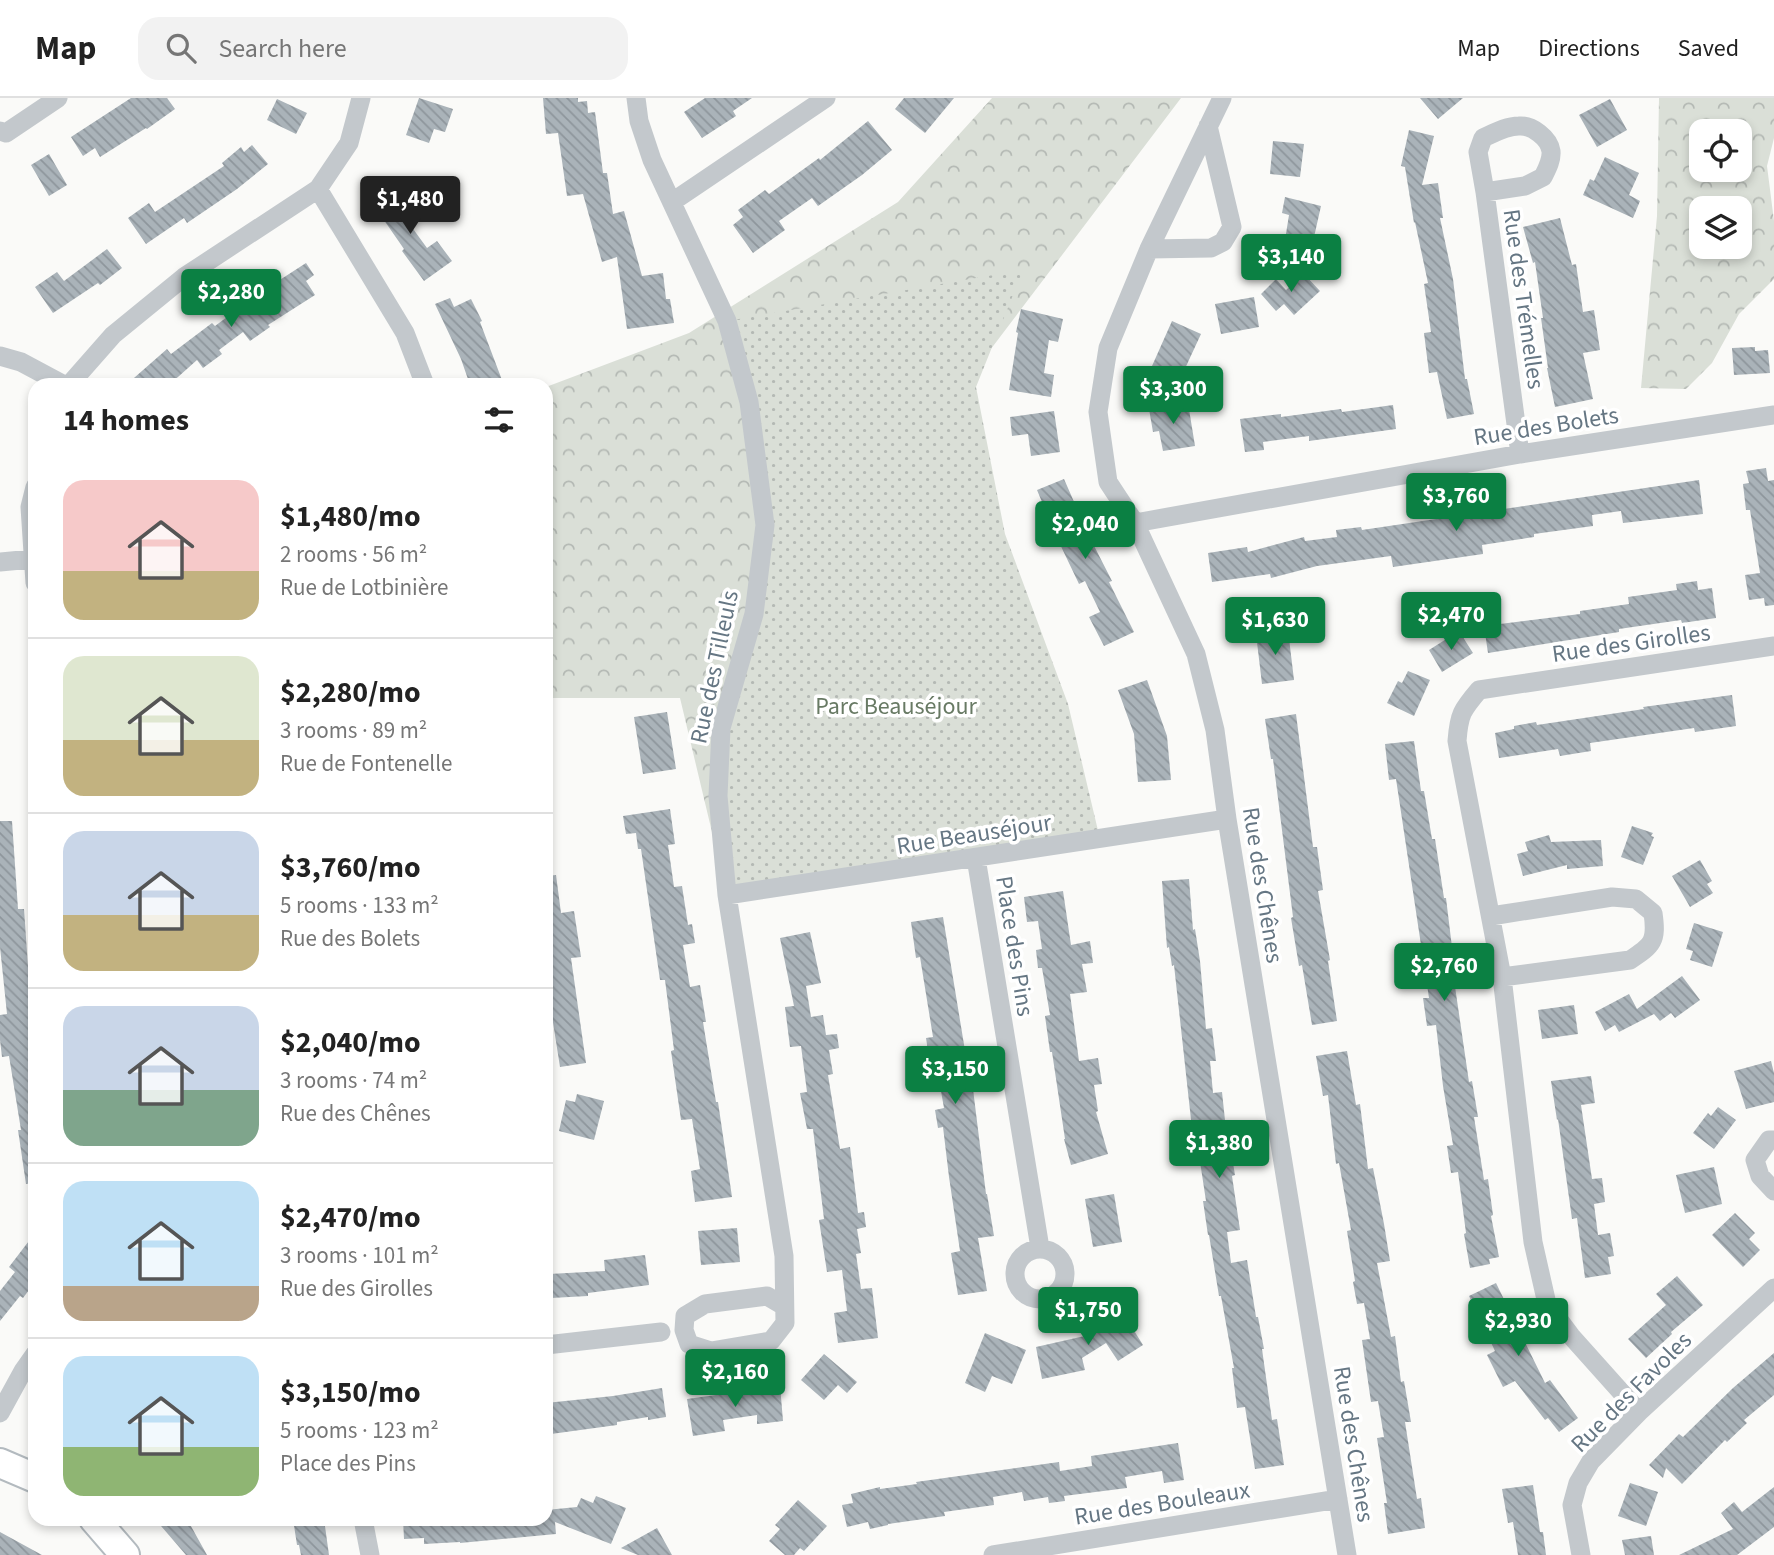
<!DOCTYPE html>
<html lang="en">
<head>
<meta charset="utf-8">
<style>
	:root { --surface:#fff; --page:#f2f2f2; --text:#222; --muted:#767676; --line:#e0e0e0; --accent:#0b8043 }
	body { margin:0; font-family:"Source Sans 3",sans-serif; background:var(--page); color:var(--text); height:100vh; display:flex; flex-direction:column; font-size:26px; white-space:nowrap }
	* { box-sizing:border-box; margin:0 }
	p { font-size:23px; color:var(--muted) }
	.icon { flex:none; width:38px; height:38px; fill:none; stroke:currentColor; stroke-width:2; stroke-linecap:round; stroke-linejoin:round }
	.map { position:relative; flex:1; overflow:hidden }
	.details { position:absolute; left:28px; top:280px; width:525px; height:1148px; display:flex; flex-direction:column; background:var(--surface); border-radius:21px; box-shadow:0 4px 10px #0003 }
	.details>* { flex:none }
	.fabs { position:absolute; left:1689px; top:21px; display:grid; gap:14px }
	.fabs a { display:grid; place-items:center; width:63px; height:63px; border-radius:14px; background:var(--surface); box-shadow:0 4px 10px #0003; font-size:35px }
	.price { position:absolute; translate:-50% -60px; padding:0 16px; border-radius:7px; background:var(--accent); color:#fff; font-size:23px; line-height:46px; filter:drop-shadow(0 2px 4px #0008) }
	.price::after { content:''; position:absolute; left:50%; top:42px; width:21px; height:16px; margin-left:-10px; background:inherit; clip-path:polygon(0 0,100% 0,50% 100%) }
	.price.on { background:#222; color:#fff }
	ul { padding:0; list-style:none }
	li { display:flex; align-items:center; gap:21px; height:175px; padding:0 35px }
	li+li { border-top:2px solid var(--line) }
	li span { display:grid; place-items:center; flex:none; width:196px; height:140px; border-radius:21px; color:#555 }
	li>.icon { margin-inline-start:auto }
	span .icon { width:84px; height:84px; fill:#fffc; stroke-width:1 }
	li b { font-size:30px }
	h2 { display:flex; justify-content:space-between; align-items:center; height:84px; padding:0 35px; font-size:30px }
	header { display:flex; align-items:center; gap:42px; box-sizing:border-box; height:98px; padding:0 35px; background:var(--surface); border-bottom:2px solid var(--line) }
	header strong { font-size:33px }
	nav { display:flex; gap:38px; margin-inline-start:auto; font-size:24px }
	.search { width:490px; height:63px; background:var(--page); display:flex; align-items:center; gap:18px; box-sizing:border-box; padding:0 24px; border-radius:21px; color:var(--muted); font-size:26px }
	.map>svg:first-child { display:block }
</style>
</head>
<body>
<header>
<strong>Map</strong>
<div class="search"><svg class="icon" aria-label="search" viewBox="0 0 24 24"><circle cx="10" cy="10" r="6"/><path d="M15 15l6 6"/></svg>Search here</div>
<nav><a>Map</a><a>Directions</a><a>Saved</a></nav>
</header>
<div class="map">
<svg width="1774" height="1457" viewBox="0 0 1774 1457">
	<defs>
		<pattern id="forest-crowns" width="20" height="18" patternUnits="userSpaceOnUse" patternTransform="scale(1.75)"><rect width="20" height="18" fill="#dadfd7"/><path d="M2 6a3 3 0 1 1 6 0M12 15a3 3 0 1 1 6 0" fill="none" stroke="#b4b9b4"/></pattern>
		<pattern id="park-dots" width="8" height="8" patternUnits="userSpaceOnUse" patternTransform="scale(1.75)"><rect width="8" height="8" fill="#dadfd7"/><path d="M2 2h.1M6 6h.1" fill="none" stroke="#b4b9b4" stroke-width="1.8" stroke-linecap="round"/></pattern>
		<pattern id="building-back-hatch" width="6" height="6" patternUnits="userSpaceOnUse" patternTransform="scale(1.75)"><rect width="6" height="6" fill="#aab3b9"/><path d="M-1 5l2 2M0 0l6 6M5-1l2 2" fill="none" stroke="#8e969c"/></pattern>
	</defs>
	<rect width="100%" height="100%" fill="#fafaf8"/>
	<!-- forest -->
	<path fill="url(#forest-crowns)" fill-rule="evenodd" d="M992,0H1181L953,301L727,797L680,600H553L546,427V289L689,235L898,104Z
		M1659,0H1774V40L1767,68L1774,123V181L1739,216L1712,265L1686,291L1641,290L1657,118ZM1701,33H1740V72H1701ZM1701,110H1740V149H1701Z"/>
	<!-- park -->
	<path fill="url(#park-dots)" d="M1023,172L976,289L1005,436L1068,606L1100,741L727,797L718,702L765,427L727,223Z"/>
	<!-- building -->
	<path fill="url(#building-back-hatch)" d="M131,0H167L175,11L147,31L146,30L100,59L95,50L83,58L71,39Z
		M419,0L453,11L445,34L434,31L429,45L406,37Z
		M543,0H578V4L587,3L588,15L595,14L603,75H607L613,116L624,113L642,178L663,175L666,201H670L674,225L627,231L617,159L602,164L583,96L567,98L558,35L546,36Z
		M705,0H752L733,13L736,18L702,40L684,14Z
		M904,0H954L925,35L895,11Z
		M1420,0H1463L1438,21Z
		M277,1L307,15L296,36L267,22Z
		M1610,1L1627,32L1597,49L1579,17Z
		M868,23L892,52L862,77L818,108L812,100L779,123L785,132L753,155L733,127L743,119L738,112L765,92L769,96L819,60L820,62Z
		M1409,32L1434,38L1422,87L1438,85L1443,120H1440L1453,181L1465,281H1467L1474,316L1447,321L1437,274L1429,275L1424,235L1431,234L1424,186L1428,185L1415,124L1414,125L1405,69L1401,68Z
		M1273,43L1304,46L1300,79L1270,76Z
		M252,47L268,66L237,91L187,125L184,120L146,146L128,120L149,105L155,114L224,68L222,65L241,49L244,54Z
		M49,56L67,87L49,98L31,67Z
		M1605,59L1639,75L1629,97L1640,103L1633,120L1583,97L1590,81L1594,83Z
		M383,93L390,104L402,95L418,118L408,124L427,150L437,143L452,163L424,183L402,153L404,151L370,102Z
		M1285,99L1321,108L1312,148L1285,142L1289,117L1282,115Z
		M1560,120L1572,167L1576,166L1583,214L1594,212L1600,252L1583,255L1593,301L1555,309L1547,270H1548L1541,220H1543L1535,164L1533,165L1523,129Z
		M107,151L122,170L100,187L98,185L53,215L35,189L57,174L64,183Z
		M306,165L314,177L306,183L315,197L268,227L270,229L250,243L243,234L219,252L222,256L203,270L197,262L169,287H126L167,251L171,256L212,225L215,228L255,198Z
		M1304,176L1320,193L1294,217L1284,206L1276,213L1261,196L1276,181L1286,192Z
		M1254,199L1259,229L1221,236L1215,206Z
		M450,200L454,209L471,201L482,223L480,224L502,282L489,287H470L461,261L435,206Z
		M1021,211L1063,221L1058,244L1049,242L1044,275L1054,277L1051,299L1009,292L1018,235L1016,234Z
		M1172,223L1201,236L1176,290L1148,277Z
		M1755,249V253L1768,252L1770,275L1734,277L1732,250Z
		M1188,305L1195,348L1163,353L1159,333L1153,334L1149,311Z
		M1393,307L1396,331L1309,343V338L1263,344L1264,352L1245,354L1240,321L1281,316V319L1341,311L1342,314Z
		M1054,313L1060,354L1031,358L1028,336L1012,338L1010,319Z
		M1766,370L1768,383L1774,382V507L1765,508L1764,500L1749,502L1745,477L1760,475L1750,412H1746L1743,386L1749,385L1746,373Z
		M1064,381L1089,438L1112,483L1109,484L1134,534L1104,548L1089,519L1100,514L1085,483L1079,486L1057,440L1037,392Z
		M1699,382L1703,416L1623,425L1621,413L1592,417L1593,428L1534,436V439L1482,447L1483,456L1393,469L1391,458L1317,468L1271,480L1270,476L1212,484L1208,455L1247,449L1248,454L1304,439L1305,443L1337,439L1336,432L1361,429L1362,432Z
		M1697,483L1698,492L1712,490L1716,520L1682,525L1681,522L1619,531V534L1488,555L1484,528L1580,516V513L1629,506L1628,499L1677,492L1676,486Z
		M1288,532L1294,582L1262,586L1256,536Z
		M1459,533L1473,555L1442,574L1429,552Z
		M1408,573L1430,582L1414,618L1387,605L1398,583L1402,585Z
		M1147,582L1167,638L1171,682L1138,684L1134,636L1118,592Z
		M1732,597L1736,628L1695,634L1694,630L1590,645L1591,653L1560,658L1558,651L1499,660L1495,635L1514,631V628L1536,624L1537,627L1644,611L1643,609Z
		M667,614L676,671L643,676L634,619Z
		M1296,616L1313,749H1317L1323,792L1318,793L1330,862L1328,863L1337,923L1312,927L1302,867L1299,868L1291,820L1293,819L1273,661H1271L1265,621Z
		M1414,643L1421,693H1424L1432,741H1435L1444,800H1446L1455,874L1453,875L1469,984L1472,983L1478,1019H1474L1484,1082L1488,1081L1493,1117L1491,1118L1499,1159L1489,1161L1490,1166L1470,1170L1464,1136L1466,1135L1458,1074L1451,1075L1447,1048L1453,1047L1443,988L1436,927L1427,928L1423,900H1429L1396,681L1389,682L1385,646Z
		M670,711L675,746L668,747L674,789L682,788L688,827L692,826L695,845L683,847L690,889L700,887L706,924H703L716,1004H718L732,1099L695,1104L691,1073L700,1071L692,1021L681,1022L671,953L674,952L665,882H660L641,751H638L636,735L626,736L623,718Z
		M0,723H12L18,811H24L30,897L35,935V1085L26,1086L18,1032H21L9,958L2,959L0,942V917L7,916L0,849Z
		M1632,728L1653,735L1651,738L1654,739L1643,767L1621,759Z
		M1549,737L1551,744L1601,742L1603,768L1567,771V767L1523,778L1517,756L1528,753L1525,744Z
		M1700,762L1712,783L1707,786L1713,795L1690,809L1672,778Z
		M556,777L561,815L574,813L581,859L571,860L586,965L560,969L552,918H548L546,902V778Z
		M1189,781L1193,832L1195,831L1200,863L1206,931L1212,930L1216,963H1210L1213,995L1222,994L1227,1041H1229L1235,1077L1232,1078L1240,1132L1227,1134L1231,1165L1247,1162L1256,1219H1258L1264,1251H1262L1272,1322L1277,1321L1284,1367L1255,1371L1245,1309L1237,1310L1232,1270H1234L1221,1198H1219L1209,1137H1208L1203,1103H1206L1199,1057L1195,1058L1174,867L1172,868L1169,849L1167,850L1162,783Z
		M1063,793L1071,847L1090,843L1093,865L1082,866L1087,894L1070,896L1079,963L1098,960L1102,986L1094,987L1098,1013L1096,1014L1108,1056L1071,1067L1064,1041H1065L1052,954H1050L1045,918L1050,917L1042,870H1038L1036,852L1042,851L1038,823L1027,824L1024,799Z
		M943,819L970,983H972L986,1096H987L994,1138L978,1140L987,1193L958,1197L951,1155L960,1153L949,1079L943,1029L938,1030L935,1012L944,1010L937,971L931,972L926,940L933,939L920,859L916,860L911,824Z
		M1694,825L1723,834L1712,869L1690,862L1693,853L1686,851Z
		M810,834L821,885L806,888L811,919L823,917L826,937L837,936L839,950L829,952L833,976L828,977L840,1051L850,1049L858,1115L864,1114L866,1129L857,1131L861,1155L856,1156L861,1191L872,1190L878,1240L838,1245L834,1215L847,1213L842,1172L827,1174L819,1122L824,1121L813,1031H807L800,995L807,994L801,948L790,949L785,909L794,908L780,840Z
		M1682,878L1700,902L1675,920L1671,915L1660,923L1654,916L1619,934L1615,927L1605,933L1595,914L1629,896L1637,911Z
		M1574,907L1578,936L1542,941L1538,912Z
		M1347,953L1356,1007L1360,1006L1368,1071L1373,1070L1384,1126L1390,1163L1377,1165L1391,1239L1395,1238L1401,1284L1404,1283L1411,1324H1405L1417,1401L1421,1400L1425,1430L1388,1436L1384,1405H1387L1377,1340L1384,1339L1378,1303L1371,1304L1362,1242L1370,1241L1364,1205L1357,1206L1353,1184L1355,1183L1347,1133L1351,1132L1339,1065L1336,1066L1328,997L1323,998L1316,958Z
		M1771,963L1774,975V1004L1746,1011L1734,973Z
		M1591,978L1595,1005L1581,1007L1592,1081L1602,1080L1605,1104L1594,1106L1598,1137L1610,1135L1614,1158L1608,1159L1611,1176L1585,1180L1577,1120L1572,1121L1558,1021L1557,1022L1551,983Z
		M577,996L604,1003L594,1042L559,1033L566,1002L575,1004Z
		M1718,1009L1736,1022L1714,1051L1693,1035L1708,1015L1711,1018Z
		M1714,1069L1722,1106L1685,1115L1676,1077Z
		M1114,1096L1122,1144L1093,1149L1085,1101Z
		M1735,1115L1755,1135L1749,1141L1760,1152L1743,1169L1712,1137Z
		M737,1130L740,1164L701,1167L698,1133Z
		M35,1135V1184L23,1200L20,1198L0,1223V1193L15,1174L9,1169Z
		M645,1157L649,1187L588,1195V1198L551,1200L549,1176L605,1173L604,1162Z
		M1677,1178L1703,1207L1671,1234L1672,1236L1646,1260L1628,1241L1666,1207L1656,1196Z
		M1496,1185L1545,1285L1550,1282L1578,1320L1559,1334L1548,1320L1545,1322L1515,1283L1503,1289L1487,1257L1495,1253L1469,1198Z
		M1123,1215L1143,1247L1118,1263L1106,1245L1082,1260L1085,1272L1042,1281L1036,1249L1089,1237L1085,1231L1109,1216L1113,1222Z
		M985,1235L1026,1252L1012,1286L992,1278L985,1294L965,1285Z
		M1774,1255V1297L1744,1322L1747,1325L1727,1344L1725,1342L1682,1386L1666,1370L1663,1380L1649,1367L1679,1336L1683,1339L1733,1290Z
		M824,1256L857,1284L847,1295L838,1287L824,1302L801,1282Z
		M780,1287L783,1323L757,1326V1317L723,1322L725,1333L693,1338L687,1301L745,1293V1290Z
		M662,1290L666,1319L648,1322V1319L617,1324V1327L551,1336L550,1332H546V1305L613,1298Z
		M1178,1345L1184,1382L1164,1385L1162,1373L1125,1379L1127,1390L1064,1398L1065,1403L1049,1405L1048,1399L1024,1403L1022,1394L993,1399L994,1407L944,1414L945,1418L888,1426V1427L870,1431L868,1424L847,1429L842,1407L853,1405L851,1396L880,1389V1391L917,1386L916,1384L1059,1364L1060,1373L1092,1368L1091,1358Z
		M1630,1385L1658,1394L1646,1428L1618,1418Z
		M1533,1387L1540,1434H1543L1546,1457H1518L1513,1424L1508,1425L1502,1391Z
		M1774,1389V1429L1737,1457H1679L1733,1431L1721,1415L1734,1404L1742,1414Z
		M596,1398L626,1410L611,1446L555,1424L556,1436L460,1445V1444L424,1446V1440L404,1441L403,1421H549L546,1420V1412L577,1409L581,1400L593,1405Z
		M798,1402L827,1428L804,1453L800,1450L794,1457H785L769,1443L780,1431L775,1427Z
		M155,1421H187L207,1457H186Z
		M293,1421H324L329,1457H301L299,1447H297Z
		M657,1430L672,1457H638L621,1450Z
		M0,1434L42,1457H0Z
		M1651,1438L1654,1457H1625L1622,1442Z"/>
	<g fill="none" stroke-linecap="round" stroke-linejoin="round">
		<defs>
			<path id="secondary" d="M0,1365L35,1380
				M94,1421L125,1457"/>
		</defs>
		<!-- secondary casing -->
		<use href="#secondary" stroke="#b3babf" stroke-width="32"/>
		<!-- street -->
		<path stroke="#c3c8cc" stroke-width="19" d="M636,0L639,23L652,62L727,223L749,304L765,427L754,516L721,630L718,698L727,797L784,1158L785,1225L771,1243L711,1253L689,1246L684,1232L685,1218L705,1206L767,1198L784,1208
			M1222,0L1149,151L1108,250L1098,314L1108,384L1135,425L1196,556L1215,632L1227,721L1347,1457
			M0,33L6,35L58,0
			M318,91L405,235L425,287
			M1485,94L1525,88L1543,79C1547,71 1552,62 1551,53C1549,40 1532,27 1519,28C1506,28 1494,35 1483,40L1478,54L1485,94L1520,356
			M672,104L826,0
			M1149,151L1211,150L1223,144L1232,129L1208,28
			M0,258L21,264L64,287
			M69,287L113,237L184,179L318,91L349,45L361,0
			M35,389L30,409L35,485
			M1135,425L1520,356L1774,317
			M0,464L32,461
			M976,760L1040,1150
			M727,797L1227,721
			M1491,818L1612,799L1636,801L1653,815C1657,843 1653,847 1630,862L1502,879
			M1774,1042H1769L1755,1062L1760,1078L1774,1093
			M1015 1176a25 25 0 1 1 50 0a25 25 0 1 1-50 0Z
			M546,1247L661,1234
			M1639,1314L1571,1238L1547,1206L1533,1144L1502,879L1457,643C1459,616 1462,612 1479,592L1774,548
			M0,1315L23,1273L35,1256
			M363,1421L370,1457
			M993,1457L1338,1401
			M1581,1457L1572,1407L1578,1385L1591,1363L1639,1314L1774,1190"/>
		<!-- secondary -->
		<use href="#secondary" stroke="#fff" stroke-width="28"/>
	</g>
	<g text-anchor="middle" stroke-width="7" stroke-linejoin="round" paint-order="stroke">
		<!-- street labels -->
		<g font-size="24" fill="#657683" stroke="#fff">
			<text transform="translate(1524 201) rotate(82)" y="8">Rue des Trémelles</text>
			<text transform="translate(1546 328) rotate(-9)" y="8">Rue des Bolets</text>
			<text transform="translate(1631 545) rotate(-8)" y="8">Rue des Girolles</text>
			<text transform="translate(714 569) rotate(-78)" y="8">Rue des Tilleuls</text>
			<text transform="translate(974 736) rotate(-9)" y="8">Rue Beauséjour</text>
			<text transform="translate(1263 787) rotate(81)" y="8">Rue des Chênes</text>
			<text transform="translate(1015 848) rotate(81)" y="8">Place des Pins</text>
			<text transform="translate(1631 1294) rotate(-45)" y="8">Rue des Favoles</text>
			<text transform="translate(1354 1346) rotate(81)" y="8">Rue des Chênes</text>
			<text transform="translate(1162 1405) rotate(-9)" y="8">Rue des Bouleaux</text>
		</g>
		<!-- park labels -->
		<g font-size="24" fill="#687a64" stroke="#fff">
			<text x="896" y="616">Parc Beauséjour</text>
		</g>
	</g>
</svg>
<div class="fabs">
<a><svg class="icon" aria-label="locate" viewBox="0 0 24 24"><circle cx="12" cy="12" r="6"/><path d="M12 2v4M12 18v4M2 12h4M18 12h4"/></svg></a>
<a><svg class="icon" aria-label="layers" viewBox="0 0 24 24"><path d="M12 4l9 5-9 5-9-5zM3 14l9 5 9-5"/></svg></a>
</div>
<b class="price on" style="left:410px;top:138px">$1,480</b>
<b class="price" style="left:1291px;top:196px">$3,140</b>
<b class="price" style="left:231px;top:231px">$2,280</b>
<b class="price" style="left:1173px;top:328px">$3,300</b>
<b class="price" style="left:1456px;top:435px">$3,760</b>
<b class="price" style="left:1085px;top:463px">$2,040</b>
<b class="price" style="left:1451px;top:554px">$2,470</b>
<b class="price" style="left:1275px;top:559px">$1,630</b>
<b class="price" style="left:1444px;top:905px">$2,760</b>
<b class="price" style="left:955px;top:1008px">$3,150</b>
<b class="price" style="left:1219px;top:1082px">$1,380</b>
<b class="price" style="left:1088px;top:1249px">$1,750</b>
<b class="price" style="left:1518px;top:1260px">$2,930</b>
<b class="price" style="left:735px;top:1311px">$2,160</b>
<section class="details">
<h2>14 homes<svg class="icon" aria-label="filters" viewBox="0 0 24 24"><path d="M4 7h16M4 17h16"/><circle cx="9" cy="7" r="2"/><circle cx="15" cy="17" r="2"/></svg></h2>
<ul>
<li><span style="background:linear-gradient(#f6c9c9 65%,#c2b280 0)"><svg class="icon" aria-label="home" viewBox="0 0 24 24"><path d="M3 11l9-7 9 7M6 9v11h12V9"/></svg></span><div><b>$1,480/mo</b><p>2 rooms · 56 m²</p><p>Rue de Lotbinière</p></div></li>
<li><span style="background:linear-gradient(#dfe7d0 60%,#c2b280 0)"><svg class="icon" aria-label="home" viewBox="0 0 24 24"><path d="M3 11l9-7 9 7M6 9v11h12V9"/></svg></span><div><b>$2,280/mo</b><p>3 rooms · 89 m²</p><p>Rue de Fontenelle</p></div></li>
<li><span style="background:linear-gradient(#c9d6e8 60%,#c2b280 0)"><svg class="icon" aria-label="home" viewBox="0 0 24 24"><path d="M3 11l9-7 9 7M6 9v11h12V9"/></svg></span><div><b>$3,760/mo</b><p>5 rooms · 133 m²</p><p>Rue des Bolets</p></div></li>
<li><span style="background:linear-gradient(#c9d6e8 60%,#7fa58c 0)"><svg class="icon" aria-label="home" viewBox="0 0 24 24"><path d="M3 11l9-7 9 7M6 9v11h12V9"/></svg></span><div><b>$2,040/mo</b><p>3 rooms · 74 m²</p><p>Rue des Chênes</p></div></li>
<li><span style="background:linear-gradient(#bfe0f5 75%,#b9a48a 0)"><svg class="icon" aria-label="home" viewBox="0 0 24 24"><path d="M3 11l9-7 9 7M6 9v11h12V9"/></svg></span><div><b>$2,470/mo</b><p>3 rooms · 101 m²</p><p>Rue des Girolles</p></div></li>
<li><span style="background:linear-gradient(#bfe0f5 65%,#8fb573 0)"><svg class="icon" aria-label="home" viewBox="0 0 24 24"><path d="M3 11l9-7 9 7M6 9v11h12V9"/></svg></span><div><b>$3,150/mo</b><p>5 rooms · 123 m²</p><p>Place des Pins</p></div></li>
</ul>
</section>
</div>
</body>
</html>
